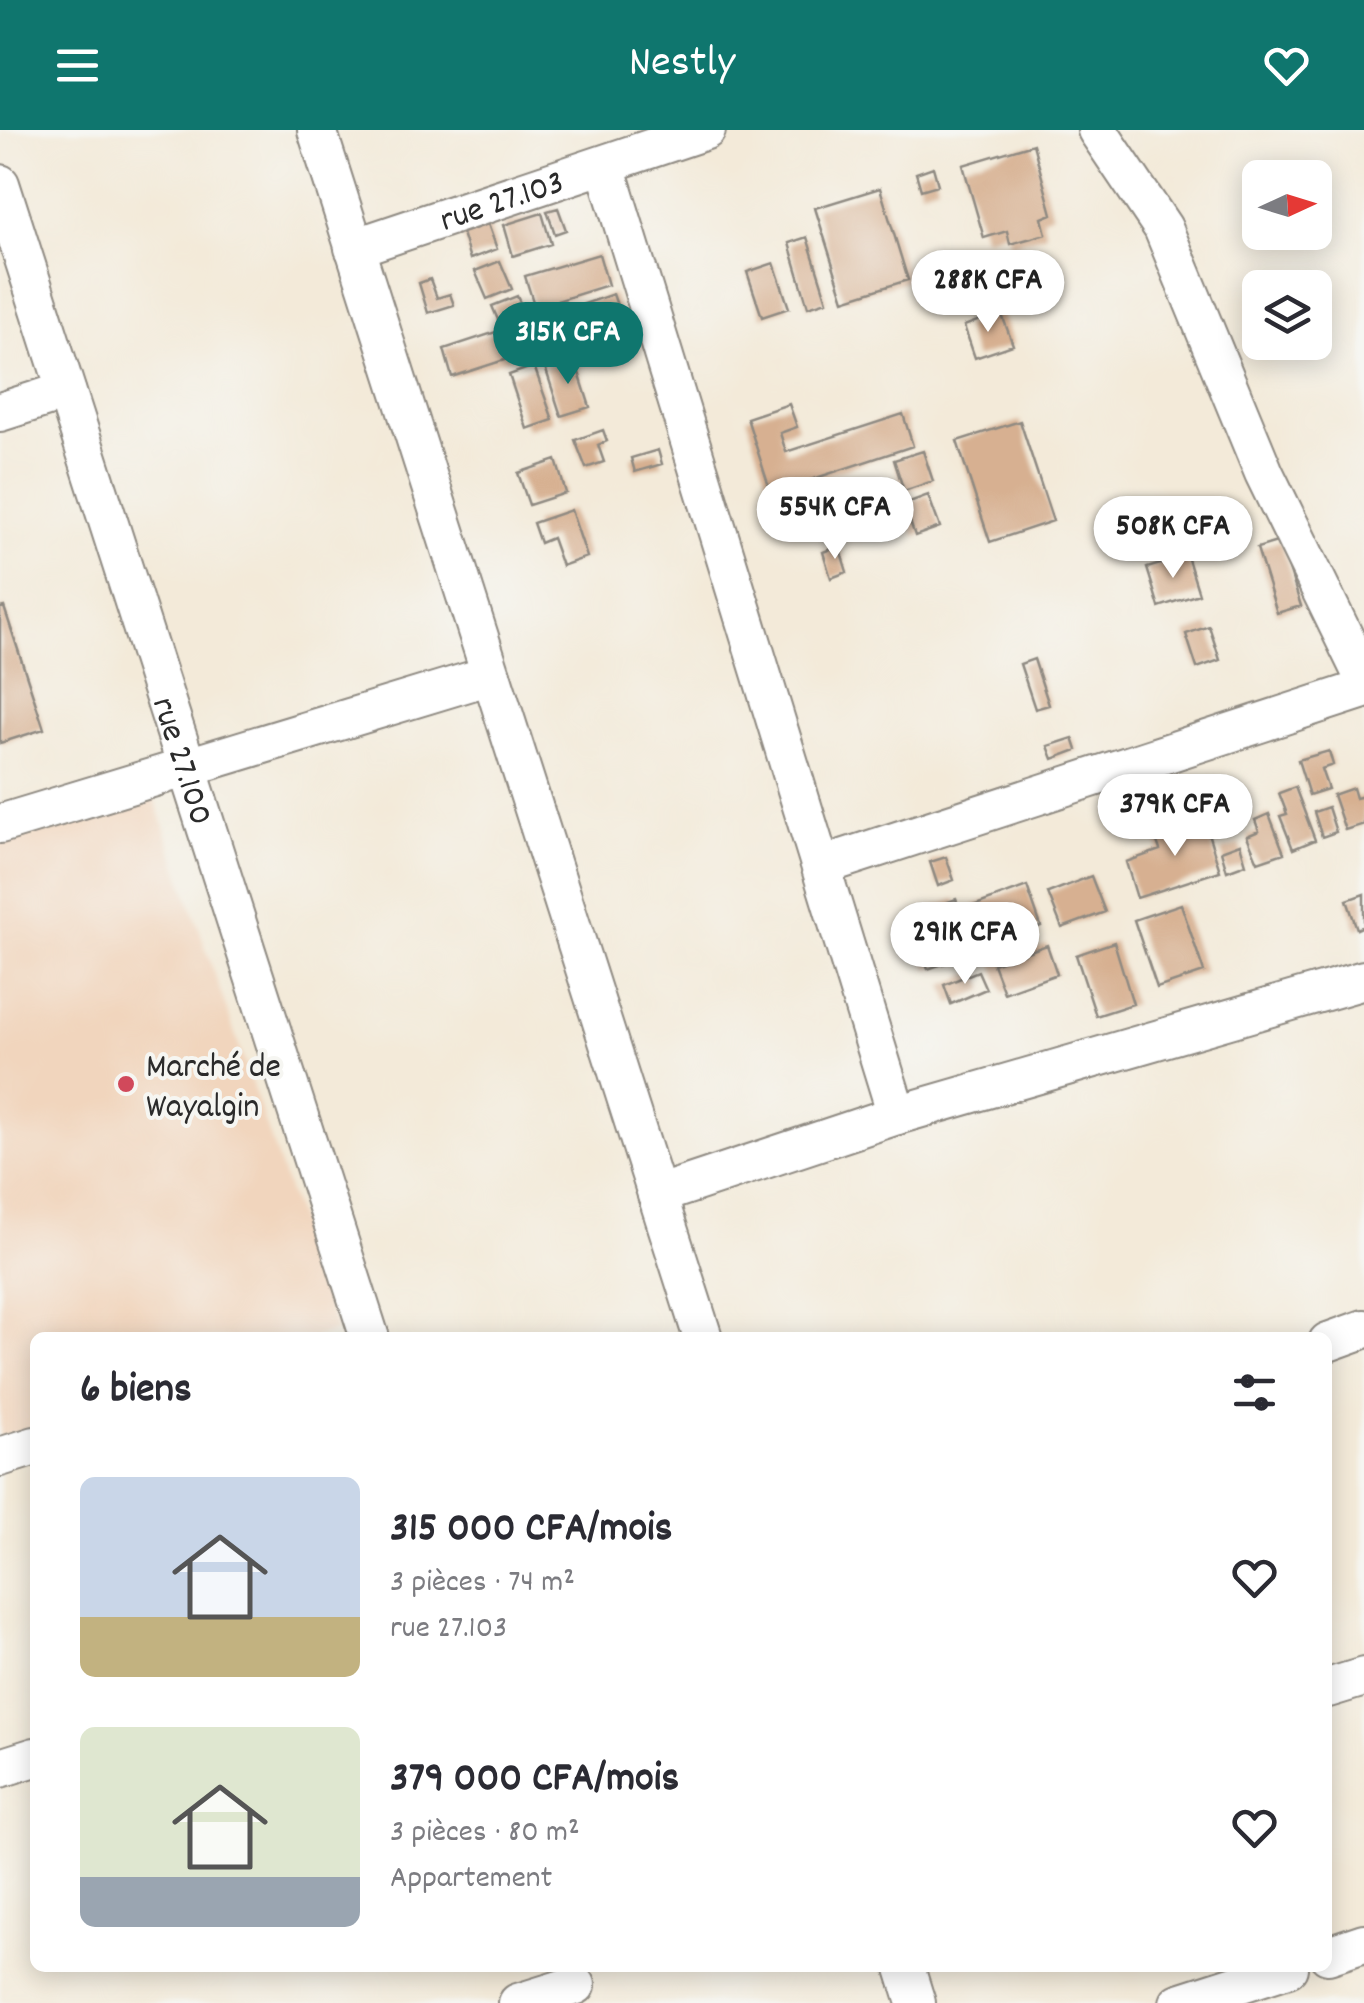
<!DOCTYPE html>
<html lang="fr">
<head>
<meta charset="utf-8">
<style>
	:root { --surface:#fff; --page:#f2f2f3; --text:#2b2b33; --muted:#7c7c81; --accent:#0f766e }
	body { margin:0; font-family:Dekko,sans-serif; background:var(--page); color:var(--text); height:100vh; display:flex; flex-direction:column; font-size:38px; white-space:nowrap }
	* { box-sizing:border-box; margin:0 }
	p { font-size:32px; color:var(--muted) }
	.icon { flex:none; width:55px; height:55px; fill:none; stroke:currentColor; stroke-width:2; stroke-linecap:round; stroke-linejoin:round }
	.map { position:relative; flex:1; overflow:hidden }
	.details { position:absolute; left:30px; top:1202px; width:1302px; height:640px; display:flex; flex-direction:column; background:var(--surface); border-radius:15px; box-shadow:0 5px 25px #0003 }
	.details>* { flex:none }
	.needle { width:65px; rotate:86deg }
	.controls { position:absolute; left:1242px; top:30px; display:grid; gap:20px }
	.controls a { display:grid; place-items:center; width:90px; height:90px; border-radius:15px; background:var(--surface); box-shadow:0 5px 25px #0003; font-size:50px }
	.price { position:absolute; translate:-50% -85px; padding:0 22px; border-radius:35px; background:#fff; color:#222; font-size:32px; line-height:65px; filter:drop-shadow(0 2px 5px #0008) }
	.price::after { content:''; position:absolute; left:50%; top:60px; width:30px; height:22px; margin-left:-15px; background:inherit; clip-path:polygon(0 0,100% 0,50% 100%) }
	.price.current { background:var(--accent); color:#fff }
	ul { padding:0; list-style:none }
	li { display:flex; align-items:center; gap:30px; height:250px; padding:0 50px }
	li span { display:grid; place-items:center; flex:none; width:280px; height:200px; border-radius:15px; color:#555 }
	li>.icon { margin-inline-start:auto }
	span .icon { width:120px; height:120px; fill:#fffc; stroke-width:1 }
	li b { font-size:42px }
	h2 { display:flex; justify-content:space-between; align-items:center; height:120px; padding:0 50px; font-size:42px }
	header { display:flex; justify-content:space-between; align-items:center; height:130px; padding:0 50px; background:var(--accent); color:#fff; font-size:45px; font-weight:600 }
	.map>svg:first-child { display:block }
</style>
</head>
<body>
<header><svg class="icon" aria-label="menu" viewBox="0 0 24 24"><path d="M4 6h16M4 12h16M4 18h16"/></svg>Nestly<svg class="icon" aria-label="heart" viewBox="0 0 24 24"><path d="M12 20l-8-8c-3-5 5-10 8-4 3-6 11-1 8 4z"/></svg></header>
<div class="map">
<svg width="1364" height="1873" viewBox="0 0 1364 1873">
	<rect width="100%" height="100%" fill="#f6f6f2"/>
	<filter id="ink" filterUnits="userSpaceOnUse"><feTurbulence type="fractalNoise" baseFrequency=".01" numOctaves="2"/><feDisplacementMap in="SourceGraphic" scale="20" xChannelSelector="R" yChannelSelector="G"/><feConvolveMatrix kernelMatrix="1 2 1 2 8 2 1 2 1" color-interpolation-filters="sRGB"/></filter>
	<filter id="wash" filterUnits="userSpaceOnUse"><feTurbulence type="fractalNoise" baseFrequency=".0048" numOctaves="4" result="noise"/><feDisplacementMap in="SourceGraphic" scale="40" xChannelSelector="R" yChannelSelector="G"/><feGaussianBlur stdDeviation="2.25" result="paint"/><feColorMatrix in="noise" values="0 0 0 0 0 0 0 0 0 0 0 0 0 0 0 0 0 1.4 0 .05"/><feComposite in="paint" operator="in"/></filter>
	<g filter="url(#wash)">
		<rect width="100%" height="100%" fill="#f3ead9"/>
		<!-- built -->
		<path fill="#f1d5bd" d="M151,658L336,1200L313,1208H35V1296L0,1307V707Z"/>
		<g id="blocks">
			<!-- building -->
			<path fill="#d7b091" d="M1033,14L1052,84L1042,88L1046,104L1010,114L1007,101L984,108L963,35Z
				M933,37L938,55L921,60L916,43Z
				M880,58L908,150L844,170L815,78Z
				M558,78L566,100L555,104L547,81Z
				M542,83L551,114L513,126L504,95Z
				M488,94L497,119L470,129L462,103Z
				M807,107L827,171L808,177L789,113Z
				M599,124L608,155L535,178L525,146Z
				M500,131L512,159L487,169L475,141Z
				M774,133L789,178L762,187L747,142Z
				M430,149L437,168L450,164L454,175L428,183L419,153Z
				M613,164L624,195L553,219L543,188Z
				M517,166L523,180L498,190L492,176Z
				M1001,182L1013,215L975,228L964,196Z
				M520,194L529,222L452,247L444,219Z
				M574,227L590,277L561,286L545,237Z
				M534,236L553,290L527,299L509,245Z
				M789,274L797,297L780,303L786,322L903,284L913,316L771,363L747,288Z
				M1020,291L1053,391L990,412L957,311Z
				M603,300L607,311L598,315L604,332L586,338L575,310Z
				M658,320L662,334L635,342L631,328Z
				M923,321L933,351L904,361L894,330Z
				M556,330L566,363L529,375L518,343Z
				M928,365L940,397L915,406L904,374Z
				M571,380L587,427L562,436L552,408L540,413L533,393Z
				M1280,411L1301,476L1277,483L1257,418Z
				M839,416L847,442L831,448L823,422Z
				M1187,426L1199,464L1159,477L1147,438Z
				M4,477L44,599L0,613V478Z
				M1209,496L1220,530L1197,538L1186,504Z
				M1034,529L1049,575L1035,579L1020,534Z
				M1073,608L1077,620L1053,629L1048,616Z
				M1329,621L1333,635L1321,639L1328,659L1309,665L1298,630Z
				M1295,657L1315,710L1293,719L1280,686L1287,684L1279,663Z
				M1353,658L1356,668L1364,666V694L1345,700L1333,665Z
				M1328,677L1336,702L1322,707L1314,682Z
				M1269,684L1284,723L1258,732L1247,706L1259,701L1255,690Z
				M1203,687L1220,741L1137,768L1126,732L1160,720L1154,703Z
				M1240,714L1246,734L1227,741L1221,721Z
				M946,727L954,750L938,756L930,732Z
				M1091,746L1105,782L1062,798L1048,763Z
				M1027,756L1041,796L988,816L973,776Z
				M1364,764V796L1357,799L1347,770Z
				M956,769L975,823L928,839L909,786Z
				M1181,774L1204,842L1157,858L1134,790Z
				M1114,812L1133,874L1096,886L1076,825Z
				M1047,815L1057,844L1004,863L993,834Z
				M978,841L986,859L951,874L944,855Z"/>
		</g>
	</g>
	<g filter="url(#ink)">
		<use href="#blocks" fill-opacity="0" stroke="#8f8a82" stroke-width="2.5"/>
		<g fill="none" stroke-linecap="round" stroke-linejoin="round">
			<defs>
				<g id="street">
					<path d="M317,0L703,1208"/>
					<path d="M1097,0L1163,98L1264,343L1364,548"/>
					<path d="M605,35L897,985"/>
					<path id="s1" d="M0,54L370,1208"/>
					<path id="s2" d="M354,118L706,0"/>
					<path d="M0,282L66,261"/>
					<path d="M0,694L491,545"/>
					<path d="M821,736L1364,559"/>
					<path d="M657,1065L897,985L1364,850"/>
					<path d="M1328,1212L1364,1199"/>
					<path d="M0,1327L35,1316"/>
					<path d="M1328,1558L1364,1547"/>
					<path d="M0,1638L35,1627"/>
					<path d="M1328,1825L1364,1813"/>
					<path d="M905,1838L916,1873"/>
					<path d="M518,1873L576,1855"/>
					<path d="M1179,1873L1288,1838"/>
				</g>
			</defs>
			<!-- street casing -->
			<use href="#street" stroke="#8f8a82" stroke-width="42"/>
			<!-- street -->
			<use href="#street" stroke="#fff" stroke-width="38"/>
		</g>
	</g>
	<!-- markers -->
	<circle fill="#d1495b" stroke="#f6f6f2" stroke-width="4" cx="126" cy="954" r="10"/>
	<g text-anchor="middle" stroke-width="8" stroke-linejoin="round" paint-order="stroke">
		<!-- street labels -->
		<g font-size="35" fill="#2b2b2b" stroke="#f6f6f2">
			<text dy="12" stroke="none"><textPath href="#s2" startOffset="155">rue 27.103</textPath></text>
			<text dy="12" stroke="none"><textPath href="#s1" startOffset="605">rue 27.100</textPath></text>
		</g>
		<!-- poi labels -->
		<g font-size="35" fill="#2b2b2b" stroke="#f6f6f2" text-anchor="start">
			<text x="146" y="946">Marché de<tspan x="146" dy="40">Wayalgin</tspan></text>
		</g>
	</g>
</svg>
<div class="controls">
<a><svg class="needle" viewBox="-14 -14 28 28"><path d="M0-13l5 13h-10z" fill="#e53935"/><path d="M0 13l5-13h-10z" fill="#7c7c81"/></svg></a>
<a><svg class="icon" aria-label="layers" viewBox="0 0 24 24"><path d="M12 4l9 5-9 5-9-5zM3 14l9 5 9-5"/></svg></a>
</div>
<b class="price" style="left:988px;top:205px">288K CFA</b>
<b class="price current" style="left:568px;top:257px">315K CFA</b>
<b class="price" style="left:835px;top:432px">554K CFA</b>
<b class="price" style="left:1173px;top:451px">508K CFA</b>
<b class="price" style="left:1175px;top:729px">379K CFA</b>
<b class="price" style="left:965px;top:857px">291K CFA</b>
<section class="details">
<h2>6 biens<svg class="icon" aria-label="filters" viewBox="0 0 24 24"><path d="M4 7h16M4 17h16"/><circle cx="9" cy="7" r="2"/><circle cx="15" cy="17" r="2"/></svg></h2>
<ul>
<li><span style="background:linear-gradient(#c9d6e8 70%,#c2b280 0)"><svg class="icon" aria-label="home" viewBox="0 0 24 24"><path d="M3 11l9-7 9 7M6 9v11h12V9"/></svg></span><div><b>315 000 CFA/mois</b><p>3 pièces · 74 m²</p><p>rue 27.103</p></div><svg class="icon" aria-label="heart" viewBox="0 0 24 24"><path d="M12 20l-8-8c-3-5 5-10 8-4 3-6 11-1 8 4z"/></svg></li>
<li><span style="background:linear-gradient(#dfe7d0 75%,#9aa5b1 0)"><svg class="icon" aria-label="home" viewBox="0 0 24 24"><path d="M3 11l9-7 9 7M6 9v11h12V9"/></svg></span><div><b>379 000 CFA/mois</b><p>3 pièces · 80 m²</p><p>Appartement</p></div><svg class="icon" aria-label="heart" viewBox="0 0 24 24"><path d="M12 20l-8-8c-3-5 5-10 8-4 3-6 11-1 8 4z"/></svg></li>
</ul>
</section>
</div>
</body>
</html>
